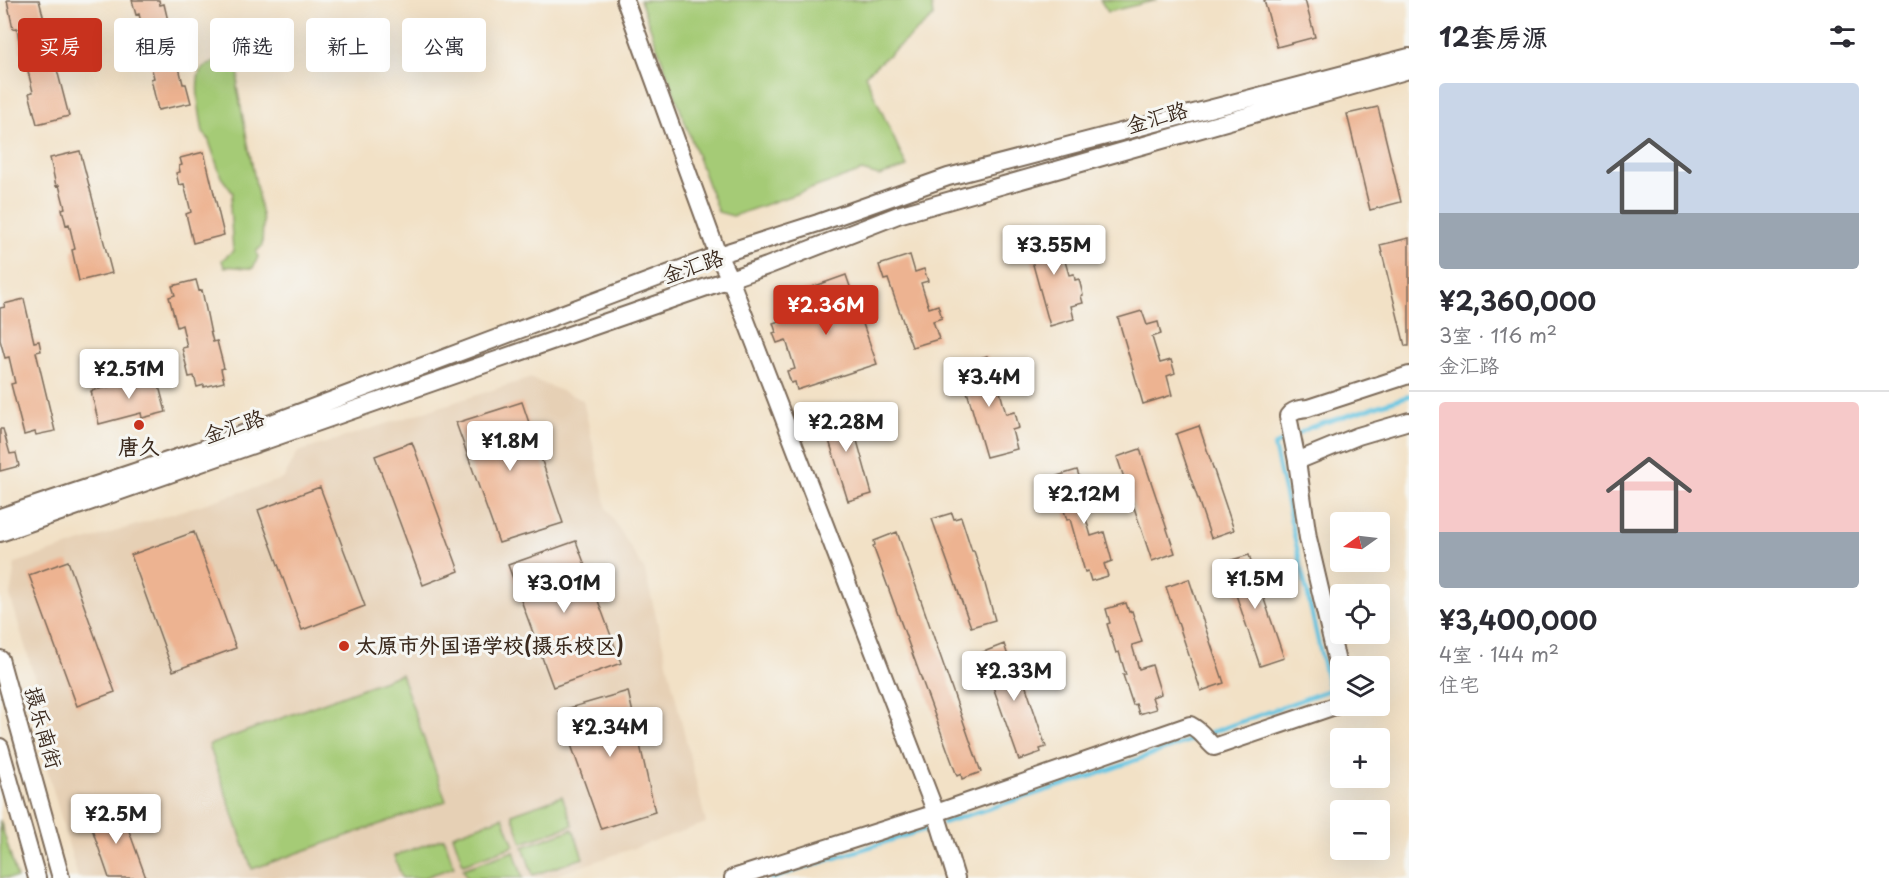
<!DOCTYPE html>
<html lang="zh">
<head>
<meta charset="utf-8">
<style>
	:root { --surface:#fff; --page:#f7f7f7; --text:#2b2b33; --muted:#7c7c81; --line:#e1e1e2; --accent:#c8321e }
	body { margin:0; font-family:"Playpen Sans","LXGW WenKai TC",sans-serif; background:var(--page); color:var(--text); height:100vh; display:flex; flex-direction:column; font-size:22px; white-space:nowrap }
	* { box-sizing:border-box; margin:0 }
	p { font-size:20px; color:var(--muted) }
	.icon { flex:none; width:33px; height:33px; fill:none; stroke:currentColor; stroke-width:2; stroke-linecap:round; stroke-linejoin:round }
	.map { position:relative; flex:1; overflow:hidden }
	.side { display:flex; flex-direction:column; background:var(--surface); width:480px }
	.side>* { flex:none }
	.banner { position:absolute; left:18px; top:18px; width:570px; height:54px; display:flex; gap:12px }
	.needle { width:39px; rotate:256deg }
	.buttons { position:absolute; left:1330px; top:512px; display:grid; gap:12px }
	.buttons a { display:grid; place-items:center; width:60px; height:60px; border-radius:6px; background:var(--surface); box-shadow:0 6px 24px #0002; font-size:30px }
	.price { position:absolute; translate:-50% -51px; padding:0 14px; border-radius:6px; background:#fff; color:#222; font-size:20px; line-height:39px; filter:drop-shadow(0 2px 3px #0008) }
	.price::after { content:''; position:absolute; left:50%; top:36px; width:18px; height:14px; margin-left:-9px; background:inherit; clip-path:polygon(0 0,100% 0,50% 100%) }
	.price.active { background:var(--accent); color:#fff }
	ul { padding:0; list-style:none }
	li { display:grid; align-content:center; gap:12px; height:318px; padding:0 30px }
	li+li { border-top:2px solid var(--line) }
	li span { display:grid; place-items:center; height:186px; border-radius:6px; color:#555 }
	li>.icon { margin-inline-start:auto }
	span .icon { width:108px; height:108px; fill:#fffc; stroke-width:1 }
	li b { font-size:26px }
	h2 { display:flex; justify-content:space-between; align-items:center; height:72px; padding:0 30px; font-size:26px }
	.pill { padding:0 21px; border-radius:6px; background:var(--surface); box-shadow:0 6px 24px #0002; font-size:21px; line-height:54px }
	.pill.active { background:var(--accent); color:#fff }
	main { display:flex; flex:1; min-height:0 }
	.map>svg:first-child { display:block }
</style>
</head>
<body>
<main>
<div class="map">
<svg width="1409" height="878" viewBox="0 0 1409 878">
	<rect width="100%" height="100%" fill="#f6f6f2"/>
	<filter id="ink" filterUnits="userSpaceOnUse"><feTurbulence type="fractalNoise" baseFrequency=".0167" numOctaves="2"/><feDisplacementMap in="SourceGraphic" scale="12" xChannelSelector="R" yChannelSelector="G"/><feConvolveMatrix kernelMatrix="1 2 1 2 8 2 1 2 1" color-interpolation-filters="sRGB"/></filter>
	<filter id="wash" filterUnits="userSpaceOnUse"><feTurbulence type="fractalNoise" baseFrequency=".008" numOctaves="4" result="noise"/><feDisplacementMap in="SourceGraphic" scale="24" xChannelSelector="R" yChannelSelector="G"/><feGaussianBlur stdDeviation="1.35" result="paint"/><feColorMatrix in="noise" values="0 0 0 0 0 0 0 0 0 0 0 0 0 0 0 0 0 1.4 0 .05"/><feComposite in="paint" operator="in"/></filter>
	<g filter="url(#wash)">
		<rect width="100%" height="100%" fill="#f2e1c6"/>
		<!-- built -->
		<path fill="#e6d0b5" d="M530,378L583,400L607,509L645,571L706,823L548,878H78L42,751L40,696L10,596L15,563L283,479L298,452Z"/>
		<!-- green -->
		<path fill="#a5cb76" stroke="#707a4a" stroke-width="1.5" d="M640,0H931L933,17L865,75L907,167L879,176L862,171L733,216L718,212Z
			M1100,0H1157L1108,12Z
			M223,60L234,65L239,75L237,87L263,221L262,246L256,252L258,257L253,268C242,269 234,265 224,267L222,260L233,251L230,207L233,193L221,177L208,138L203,133C201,118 193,82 201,70C206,63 215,62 223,60Z
			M401,674L446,801L252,869L209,745Z
			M562,796L573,825L522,843L512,814Z
			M503,817L514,846L463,864L453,835Z
			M0,820L17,878H0Z
			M573,829L583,858L533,875L523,847Z
			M444,838L454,867L422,878H402L394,856Z
			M514,851L523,878H467L463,869Z"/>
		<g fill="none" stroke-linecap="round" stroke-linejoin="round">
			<!-- stream -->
			<path stroke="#64c5e2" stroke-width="4" d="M1296,435L1311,427L1409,396
				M1207,734L1329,690L1274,446L1287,439
				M943,823L1089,777L1197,738
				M772,878L936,826"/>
		</g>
		<g id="blocks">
			<!-- building -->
			<path fill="#edb391" d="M7,0H39L69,116L37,124L29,93L33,92L27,67L23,68L17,28L13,29Z
				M132,0H159L160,5L164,4L183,84H186L191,103L158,110L151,79L154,78L148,53L145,54L141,40L145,39L139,14L136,15Z
				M1264,0H1305L1315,37L1277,47Z
				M1378,107L1401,202L1370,210L1347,114Z
				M80,151L112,273L79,281L72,250L75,249L69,224L66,225L62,209L65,208L59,185L56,186L50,158Z
				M204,152L224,235L193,243L186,214L191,212L184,184L179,185L176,173L180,172L179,166L182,165L180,158Z
				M1042,227L1044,237L1056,234L1057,238L1062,237L1065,250L1062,251L1069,275L1074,274L1075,280L1079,279L1083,295L1081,296L1083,303L1071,306L1074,319L1050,326L1024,232Z
				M1409,238V346H1405L1380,245Z
				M910,255L915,272L924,269L928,281L921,283L929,308L938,305L942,318L933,321L939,339L912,347L888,279L884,280L879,265Z
				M846,275L877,364L797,390L795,382L791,383L787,371L795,369L786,340L777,343L773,333L776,332L773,323L808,312L801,291Z
				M196,280L199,291L202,290L211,334L213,342L217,341L224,368L221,369L224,382L204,387V385L197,387L194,376L189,377L182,348L187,347L182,325L177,327L169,297L175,295L172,286Z
				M24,299L34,342L39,341L41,351L36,352L55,431L36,435L35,432L24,435L11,384L15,383L9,357L5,358L0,340V308L5,307L4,304Z
				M1142,311L1147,325L1158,322L1161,334L1152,337L1160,363L1171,360L1175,373L1167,376L1172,395L1143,404L1118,318Z
				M987,356L989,363L992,362L1006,414L1015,412L1019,428L1012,430L1017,449L986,457L964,381L967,380L962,363Z
				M156,375L166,412L142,418L141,413L99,424L91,391Z
				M522,402L563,523L499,543L456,423Z
				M847,410L852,428L861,426L864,435L856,437L872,494L848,501L828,437L821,439L815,420Z
				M1199,426L1234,530L1211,538L1176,434Z
				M0,429H3L10,454L16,453L19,466L0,471Z
				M412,442L459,571L423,585L375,456Z
				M1140,449L1175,553L1152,561L1117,457Z
				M1077,470L1080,479L1084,478L1093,509L1084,512L1091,536L1104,532L1112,561L1104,564L1108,576L1091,581L1088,571L1085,572L1070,519L1067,520L1058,491L1061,490L1057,476Z
				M320,487L365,606L302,630L258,510Z
				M952,513L954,519L961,517L972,551H974L985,584L995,620L971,627L932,519Z
				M194,532L236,648L173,671L131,555Z
				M897,532L981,772L962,779L961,774L957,776L873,546L875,545L874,541Z
				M576,541L621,663L553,687L508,565Z
				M1249,555L1284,658L1260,666L1225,562Z
				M68,561L115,692L77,706L29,575Z
				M1189,579L1224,683L1201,691L1166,587Z
				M1126,603L1129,612L1132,611L1142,642L1132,645L1139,669L1152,665L1161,694L1152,697L1156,709L1139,714L1136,704L1133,705L1123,675H1126L1119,652L1116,653L1107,624L1110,623L1106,609Z
				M1004,644L1009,659L1016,657L1046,747L1040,749L1041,752L1019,760L981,653Z
				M628,691L655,812L601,829L559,711Z
				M120,806L146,878H109L88,817Z"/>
		</g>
	</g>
	<g filter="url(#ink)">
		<use href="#blocks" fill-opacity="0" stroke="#7b6a59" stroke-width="1.5"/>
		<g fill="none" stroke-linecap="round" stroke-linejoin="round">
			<defs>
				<path id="minor" d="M625,0L718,255L730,279L936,813L956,878
					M1297,461L1358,436L1409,421
					M0,517L200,450L718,255L818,223L948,177L1409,57
					M0,533L767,266L898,215L1409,70
					M0,659L61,878
					M1341,679L1308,538L1297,461L1288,416C1293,409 1300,409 1308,408L1409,375
					M0,747L37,878
					M733,878L936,813L1190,725C1202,731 1205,739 1214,747L1341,704"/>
			</defs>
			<!-- minor casing -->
			<use href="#minor" stroke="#7b6a59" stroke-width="20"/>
			<!-- minor -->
			<use href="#minor" stroke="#fff" stroke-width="16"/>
		</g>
	</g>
	<!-- markers -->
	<g fill="#c8321e" stroke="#f6f6f2" stroke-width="2">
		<circle cx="139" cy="425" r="6"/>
		<circle cx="344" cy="646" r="6"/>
	</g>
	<g text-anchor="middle" stroke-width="6" stroke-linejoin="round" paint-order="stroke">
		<!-- street labels -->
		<g font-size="21" fill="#3b2a1e" stroke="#f6f6f2">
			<text transform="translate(1157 118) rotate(-16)" y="7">金汇路</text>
			<text transform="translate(693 267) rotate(-19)" y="7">金汇路</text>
			<text transform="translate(234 427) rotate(-19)" y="7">金汇路</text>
			<text transform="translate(43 728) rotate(74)" y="7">摄乐南街</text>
		</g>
		<!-- poi labels -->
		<g font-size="21" font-weight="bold" fill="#3b2a1e" stroke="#f6f6f2">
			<text x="139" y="454">唐久</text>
			<text x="356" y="653" text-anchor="start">太原市外国语学校(摄乐校区)</text>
		</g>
	</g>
</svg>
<div class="buttons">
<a><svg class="needle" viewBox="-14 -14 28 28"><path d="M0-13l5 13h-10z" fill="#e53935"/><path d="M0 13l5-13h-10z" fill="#7c7c81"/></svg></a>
<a><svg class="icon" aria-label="locate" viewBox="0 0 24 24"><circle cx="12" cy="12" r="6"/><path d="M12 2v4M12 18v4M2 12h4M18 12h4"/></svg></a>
<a><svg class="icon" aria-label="layers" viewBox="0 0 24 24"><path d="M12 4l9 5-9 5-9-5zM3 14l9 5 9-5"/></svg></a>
<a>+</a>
<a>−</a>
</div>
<b class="price" style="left:1054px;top:276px">¥3.55M</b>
<b class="price active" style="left:826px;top:336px">¥2.36M</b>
<b class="price" style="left:129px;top:400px">¥2.51M</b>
<b class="price" style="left:989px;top:408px">¥3.4M</b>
<b class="price" style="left:846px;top:453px">¥2.28M</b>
<b class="price" style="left:510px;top:472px">¥1.8M</b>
<b class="price" style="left:1084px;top:525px">¥2.12M</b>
<b class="price" style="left:1255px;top:610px">¥1.5M</b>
<b class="price" style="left:564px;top:614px">¥3.01M</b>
<b class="price" style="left:1014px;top:702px">¥2.33M</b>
<b class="price" style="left:610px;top:758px">¥2.34M</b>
<b class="price" style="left:116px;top:845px">¥2.5M</b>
<div class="banner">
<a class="pill active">买房</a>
<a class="pill">租房</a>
<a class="pill">筛选</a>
<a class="pill">新上</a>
<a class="pill">公寓</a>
</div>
</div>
<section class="side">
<h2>12套房源<svg class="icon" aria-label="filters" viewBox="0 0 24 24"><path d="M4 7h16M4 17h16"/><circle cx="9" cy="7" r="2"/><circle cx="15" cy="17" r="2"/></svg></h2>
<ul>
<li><span style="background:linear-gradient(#c9d6e8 70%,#9aa5b1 0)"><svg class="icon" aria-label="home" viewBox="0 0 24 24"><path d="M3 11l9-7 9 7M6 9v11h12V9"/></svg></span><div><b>¥2,360,000</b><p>3室 · 116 m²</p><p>金汇路</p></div></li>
<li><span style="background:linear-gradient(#f6c9c9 70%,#9aa5b1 0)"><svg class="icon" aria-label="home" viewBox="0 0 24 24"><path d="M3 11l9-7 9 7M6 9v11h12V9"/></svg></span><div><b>¥3,400,000</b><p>4室 · 144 m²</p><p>住宅</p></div></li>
</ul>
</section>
</main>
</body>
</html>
